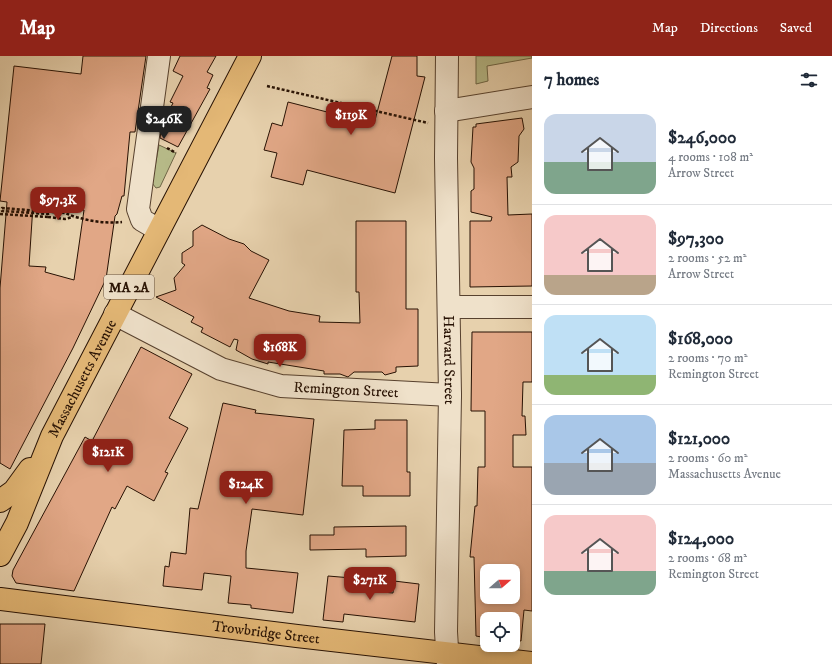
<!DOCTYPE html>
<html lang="en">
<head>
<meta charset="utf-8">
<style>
	:root { --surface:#fff; --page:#f2f2f3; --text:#1f2937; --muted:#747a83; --line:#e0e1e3; --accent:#8f2418 }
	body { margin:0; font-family:"IM FELL DW Pica",serif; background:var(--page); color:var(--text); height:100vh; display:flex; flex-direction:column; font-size:15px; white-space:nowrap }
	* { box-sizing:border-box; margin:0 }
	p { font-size:13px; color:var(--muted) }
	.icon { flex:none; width:22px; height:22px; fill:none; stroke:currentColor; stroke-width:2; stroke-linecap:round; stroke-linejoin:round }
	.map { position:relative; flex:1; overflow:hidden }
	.details { display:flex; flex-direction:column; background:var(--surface); width:300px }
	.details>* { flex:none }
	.needle { width:26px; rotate:70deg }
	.buttons { position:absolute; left:480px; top:508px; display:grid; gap:8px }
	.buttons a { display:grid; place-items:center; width:40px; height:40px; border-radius:8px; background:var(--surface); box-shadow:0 2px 6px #0003; font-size:20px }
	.price { position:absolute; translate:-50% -34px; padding:0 9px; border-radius:8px; background:var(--accent); color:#fff; font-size:13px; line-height:26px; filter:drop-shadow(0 1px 2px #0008) }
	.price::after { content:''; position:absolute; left:50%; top:24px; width:12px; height:9px; margin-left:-6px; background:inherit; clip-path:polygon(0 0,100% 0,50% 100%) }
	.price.selected { background:#222; color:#fff }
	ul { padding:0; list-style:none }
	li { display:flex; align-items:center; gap:12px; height:100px; padding:0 12px }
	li+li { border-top:1px solid var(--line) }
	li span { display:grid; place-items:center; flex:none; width:112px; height:80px; border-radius:12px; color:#555 }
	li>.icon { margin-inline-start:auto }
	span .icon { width:48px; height:48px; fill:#fffc; stroke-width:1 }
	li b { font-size:17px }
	h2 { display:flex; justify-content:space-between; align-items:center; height:48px; padding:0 12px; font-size:17px }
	header { display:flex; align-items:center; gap:24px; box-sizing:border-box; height:56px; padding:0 20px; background:var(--accent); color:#fff }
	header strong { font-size:19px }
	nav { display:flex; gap:22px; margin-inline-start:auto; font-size:14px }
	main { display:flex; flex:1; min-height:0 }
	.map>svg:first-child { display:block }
</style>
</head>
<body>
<header>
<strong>Map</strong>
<nav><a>Map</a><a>Directions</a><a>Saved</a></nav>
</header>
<main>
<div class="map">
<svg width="532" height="608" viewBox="0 0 532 608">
	<rect width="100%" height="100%" fill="#e7d1ad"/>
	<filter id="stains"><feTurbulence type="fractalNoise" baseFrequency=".005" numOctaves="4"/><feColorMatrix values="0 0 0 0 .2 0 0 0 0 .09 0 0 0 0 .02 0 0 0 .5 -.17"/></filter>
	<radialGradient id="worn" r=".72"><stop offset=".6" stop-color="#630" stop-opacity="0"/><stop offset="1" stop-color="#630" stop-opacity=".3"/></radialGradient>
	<!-- green -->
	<path fill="#b7bb89" stroke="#6f6646" d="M476,0H532V2L487,10L488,25L476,28Z
		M159,89L176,97L160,131L156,132L152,127Z"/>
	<!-- building -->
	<path fill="#e1a786" stroke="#271103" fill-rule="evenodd" d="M83,0H146L135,76H130L124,140H122L117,158L115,160L106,223L73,292L10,413L0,407V232L7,146L0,145L14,10L81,18ZM33,149L84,154L74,224L45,216L46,211L29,210Z
		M180,0H216L207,16L213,19L207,32L210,33L178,91L160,82L162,69L173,47L170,46L183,20L173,15Z
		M392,0H417V20L425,21L395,137L307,114L303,129L271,121L277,97L264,94L272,67L282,70L288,46L374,68Z
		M522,62L524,73L519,80L518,106L511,111L512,121H507L508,159L532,158V230L470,231V165H491L492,161L471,156V135L474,133V112L471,106L473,71H476V68Z
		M356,165H406V253H418V310L396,311V316L385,319L382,316H354L348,321L340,318H324V315L268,306V308L252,303L236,294L238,284L234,283L230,291L201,276L203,272L191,266L194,261L156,241L176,234L174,222L185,209L182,207V197L193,190V175L202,169L229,183L244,188L251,195L269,204L249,242L289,255L320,260L319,266L360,267L359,236H356Z
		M472,276H532V326H523L522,360H525L526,379H513V411H532V555L524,554L521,585L513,584V563H487V582L476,580L474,501H470L475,450H477L478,411H485V355H471ZM487,515H513V541H487Z
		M141,291L192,318L169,362L188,372L165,416L168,417L154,445L127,430L115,453L112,451L74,535L16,527L12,520L13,514L85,381L92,385Z
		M223,347L256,354L255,357L314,363L303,459L252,453L246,495V512L298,517L293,557L251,552V549L228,547L231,520L204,517L202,534L163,530L165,510L169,511L171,496L186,498L190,452L198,453Z
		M375,364H407V416H410V440H363V430H342L344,374L375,373Z
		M406,470V500L366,501V493L310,494V479H334V471Z
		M328,520L352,522L351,533L393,537L394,525L419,528L415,566L344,558L343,566L323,564Z
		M0,568H45L41,608H0Z"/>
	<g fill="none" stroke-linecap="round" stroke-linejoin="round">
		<defs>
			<g id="minor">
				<path id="s1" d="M447,0L446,102L450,339L446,576L448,608"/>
				<path d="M446,55L532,41"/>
				<path d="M159,174L142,164L138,153L159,0"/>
				<path d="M450,251H532"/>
				<path id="s2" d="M115,258L221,313L281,330L450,339"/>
			</g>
			<g id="major">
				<path d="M0,445L14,435L30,413"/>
				<path id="s3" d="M0,499L17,467L52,380L250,0"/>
				<path id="s4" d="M0,543L297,580L532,607"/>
			</g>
		</defs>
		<!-- minor casing -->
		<use href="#minor" stroke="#57412e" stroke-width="24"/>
		<!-- major casing -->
		<use href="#major" stroke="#271103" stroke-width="24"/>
		<!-- path -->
		<path stroke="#271103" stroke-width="2.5" stroke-dasharray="3 2" stroke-linecap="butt" d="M267,30L428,67
			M167,92L176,97
			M0,158L48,161V158L2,155V152L65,157C81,164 104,168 122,166
			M48,161L65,163L73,161"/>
		<!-- minor -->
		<use href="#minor" stroke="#efe1ca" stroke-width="22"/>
		<!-- major -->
		<use href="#major" stroke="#e4b876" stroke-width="22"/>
	</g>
	<g text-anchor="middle" stroke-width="4" stroke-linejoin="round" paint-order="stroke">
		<!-- shield labels -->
		<rect fill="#efe1ca" stroke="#634f3f" stroke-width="1" x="104" y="219" width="50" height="24" rx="3"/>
		<g font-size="14" font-weight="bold" fill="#271103">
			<text x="129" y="236">MA 2A</text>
		</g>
		<!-- street labels -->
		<g font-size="15" fill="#271103" stroke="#efe1ca">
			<text dy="5" stroke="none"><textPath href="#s1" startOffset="304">Harvard Street</textPath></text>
			<text dy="5" stroke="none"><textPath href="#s3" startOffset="195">Massachusetts Avenue</textPath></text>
			<text dy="5" stroke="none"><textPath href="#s2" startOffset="247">Remington Street</textPath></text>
			<text dy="5" stroke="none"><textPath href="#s4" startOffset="268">Trowbridge Street</textPath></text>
		</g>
	</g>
	<rect width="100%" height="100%" filter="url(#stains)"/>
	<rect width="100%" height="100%" fill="url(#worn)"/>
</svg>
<div class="buttons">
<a><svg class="needle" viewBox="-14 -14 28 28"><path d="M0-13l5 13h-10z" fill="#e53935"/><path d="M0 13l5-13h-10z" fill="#747a83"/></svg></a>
<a><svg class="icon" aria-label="locate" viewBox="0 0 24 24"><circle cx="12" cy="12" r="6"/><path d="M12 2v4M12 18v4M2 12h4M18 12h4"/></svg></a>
</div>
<b class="price" style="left:351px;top:80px">$119K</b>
<b class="price selected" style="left:164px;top:84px">$246K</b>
<b class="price" style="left:58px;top:165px">$97.3K</b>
<b class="price" style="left:280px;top:312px">$168K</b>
<b class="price" style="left:108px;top:417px">$121K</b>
<b class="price" style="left:246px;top:449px">$124K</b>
<b class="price" style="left:370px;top:545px">$271K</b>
</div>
<section class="details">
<h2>7 homes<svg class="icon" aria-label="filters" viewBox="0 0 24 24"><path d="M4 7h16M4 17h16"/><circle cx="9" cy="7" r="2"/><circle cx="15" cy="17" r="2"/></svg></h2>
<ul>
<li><span style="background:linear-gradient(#c9d6e8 60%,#7fa58c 0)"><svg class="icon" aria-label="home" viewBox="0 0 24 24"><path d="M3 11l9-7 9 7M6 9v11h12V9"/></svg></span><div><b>$246,000</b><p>4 rooms · 108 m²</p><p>Arrow Street</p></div></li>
<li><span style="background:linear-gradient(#f6c9c9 75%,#b9a48a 0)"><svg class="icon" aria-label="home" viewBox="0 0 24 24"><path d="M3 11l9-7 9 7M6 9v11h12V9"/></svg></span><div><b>$97,300</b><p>2 rooms · 52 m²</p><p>Arrow Street</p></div></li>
<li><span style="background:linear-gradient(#bfe0f5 75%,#8fb573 0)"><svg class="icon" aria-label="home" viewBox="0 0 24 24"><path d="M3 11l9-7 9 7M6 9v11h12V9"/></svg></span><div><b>$168,000</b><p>2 rooms · 70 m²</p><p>Remington Street</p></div></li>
<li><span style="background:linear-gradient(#a9c7e8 60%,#9aa5b1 0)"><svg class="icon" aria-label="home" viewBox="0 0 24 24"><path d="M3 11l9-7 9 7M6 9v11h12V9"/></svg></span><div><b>$121,000</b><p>2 rooms · 60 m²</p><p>Massachusetts Avenue</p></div></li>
<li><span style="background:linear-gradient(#f6c9c9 70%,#7fa58c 0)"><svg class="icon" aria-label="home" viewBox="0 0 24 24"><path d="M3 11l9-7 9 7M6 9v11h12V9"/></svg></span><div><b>$124,000</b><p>2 rooms · 68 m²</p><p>Remington Street</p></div></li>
</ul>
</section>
</main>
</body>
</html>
